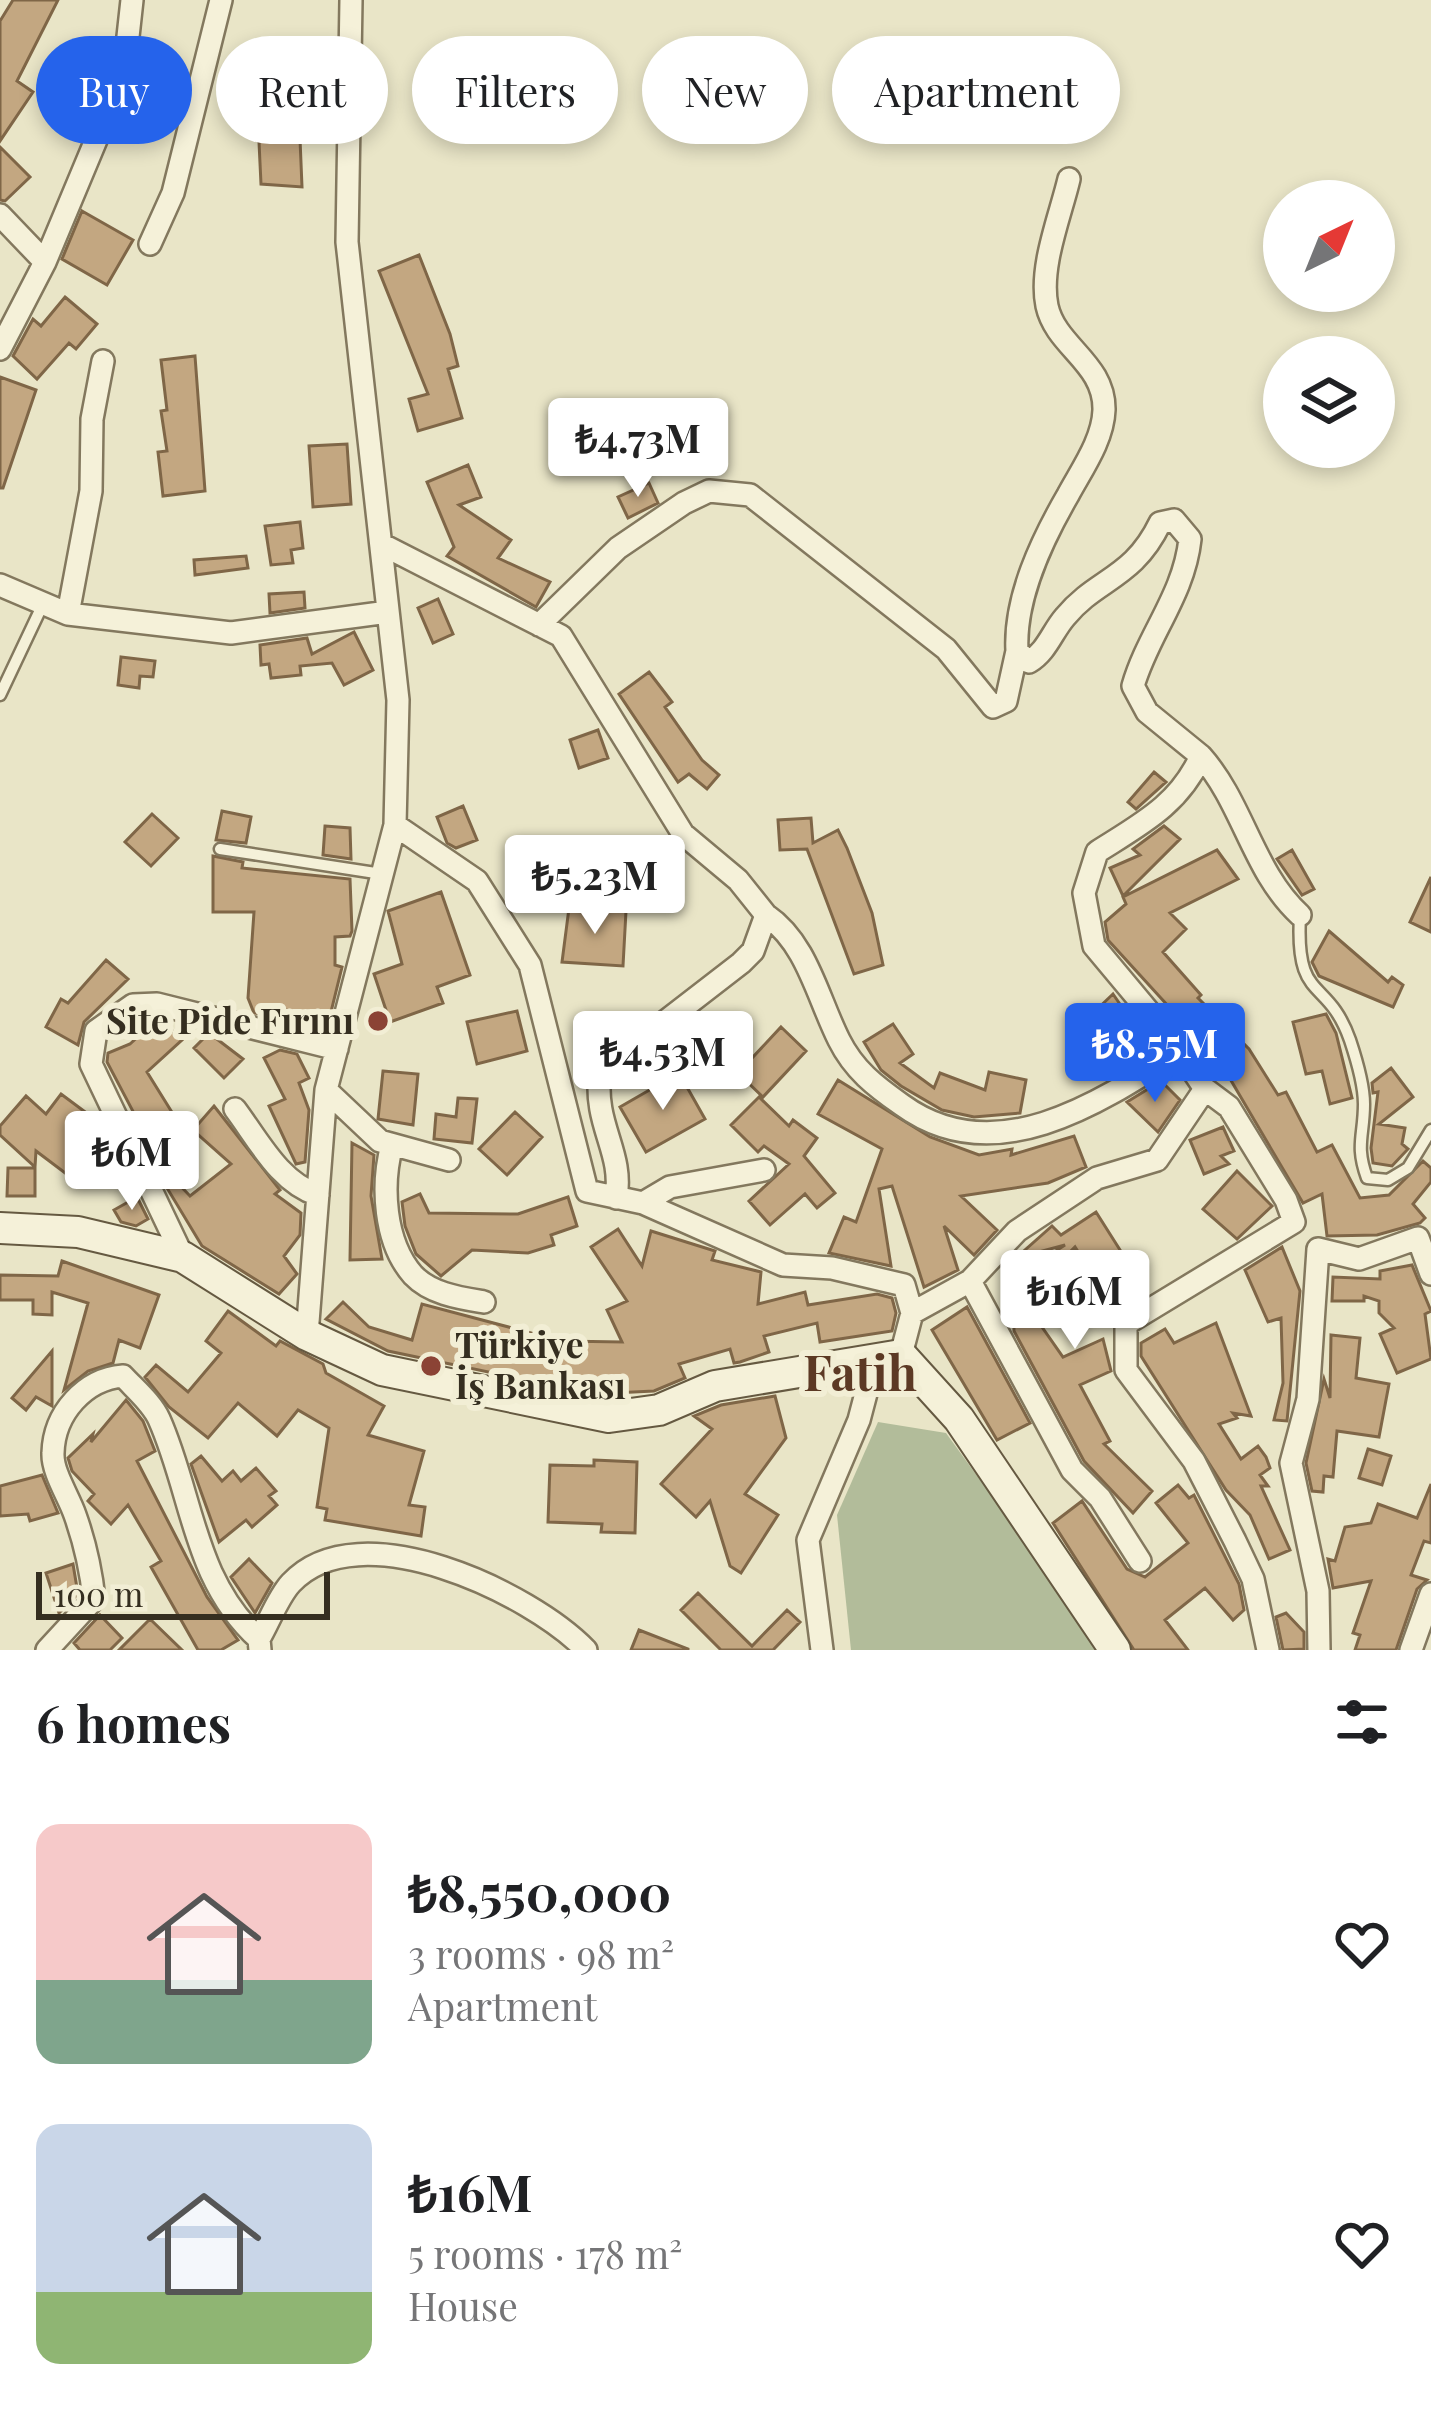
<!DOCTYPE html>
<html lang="en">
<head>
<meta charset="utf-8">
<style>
	:root { --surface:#fff; --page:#f2f2f2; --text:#202124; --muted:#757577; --accent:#2563eb }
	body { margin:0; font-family:"Playfair Display",serif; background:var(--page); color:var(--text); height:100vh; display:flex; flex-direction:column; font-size:45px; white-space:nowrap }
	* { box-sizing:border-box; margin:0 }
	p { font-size:39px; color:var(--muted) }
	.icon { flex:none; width:66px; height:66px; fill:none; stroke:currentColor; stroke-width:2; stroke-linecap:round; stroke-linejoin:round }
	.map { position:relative; height:1650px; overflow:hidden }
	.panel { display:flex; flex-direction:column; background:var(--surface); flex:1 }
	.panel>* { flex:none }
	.hud { position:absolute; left:36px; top:36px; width:1359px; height:108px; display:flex; gap:24px }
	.needle { width:78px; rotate:43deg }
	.buttons { position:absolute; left:1263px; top:180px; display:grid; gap:24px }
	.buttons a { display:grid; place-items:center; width:132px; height:132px; border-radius:50%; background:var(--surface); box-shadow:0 6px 18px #0003; font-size:60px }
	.scale { position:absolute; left:36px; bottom:30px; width:294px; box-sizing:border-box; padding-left:12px; border:6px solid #352e20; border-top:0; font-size:33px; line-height:42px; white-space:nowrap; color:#352e20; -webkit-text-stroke:9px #f2eed5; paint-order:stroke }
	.price { position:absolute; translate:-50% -102px; padding:0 27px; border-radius:12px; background:#fff; color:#222; font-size:39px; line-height:78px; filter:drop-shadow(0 3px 6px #0008) }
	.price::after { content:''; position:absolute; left:50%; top:72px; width:36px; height:27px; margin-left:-18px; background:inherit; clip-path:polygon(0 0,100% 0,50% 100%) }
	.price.on { background:var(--accent); color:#fff }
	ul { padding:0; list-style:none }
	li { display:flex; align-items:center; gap:36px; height:300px; padding:0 36px }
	li span { display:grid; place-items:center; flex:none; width:336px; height:240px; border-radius:24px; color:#555 }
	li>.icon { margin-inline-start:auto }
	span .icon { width:144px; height:144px; fill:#fffc; stroke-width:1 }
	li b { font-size:51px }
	h2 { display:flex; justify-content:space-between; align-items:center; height:144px; padding:0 36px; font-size:51px }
	.tag { padding:0 42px; border-radius:54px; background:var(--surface); box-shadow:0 6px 18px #0003; font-size:42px; line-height:108px }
	.tag.on { background:var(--accent); color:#fff }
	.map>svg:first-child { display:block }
</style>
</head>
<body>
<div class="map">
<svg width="1431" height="1650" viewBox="0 0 1431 1650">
	<rect width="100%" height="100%" fill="#e9e5c7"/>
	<!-- cemetery -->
	<path fill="#b2bc9a" d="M878,1422L946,1433L1091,1633L1097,1650H851L837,1515Z"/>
	<!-- building -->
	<path fill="#c3a781" stroke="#7f6647" stroke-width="3" d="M13,0H58L17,81L33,92L0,141V21Z
		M149,68L175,77L161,119L135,110Z
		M282,115H299L302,187L261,184L258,121L283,120Z
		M0,147L30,177L5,201L0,200Z
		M82,211L133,240L107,285L62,259Z
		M419,255L450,334L458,366L448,369L462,418L418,431L409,399L428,394L379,271Z
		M65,297L97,324L76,349L69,343L37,379L13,356L33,319L41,326Z
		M195,356L205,491L163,496L158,452L167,451L161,411L167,410L161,360Z
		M0,377L36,390L3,488H0Z
		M347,444L351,504L313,507L309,446Z
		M468,465L481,497L459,505L511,540L498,558L550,582L536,607L447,556L454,547L427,482Z
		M649,483L658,503L628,518L618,497Z
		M300,522L303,548L291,550L293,563L271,565L265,526Z
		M246,556L248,568L195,575L194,560Z
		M304,592L305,608L270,613L269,594Z
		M438,599L453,634L433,643L418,608Z
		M354,632L373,670L344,685L332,663L300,666L301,675L271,678L269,664L261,665L260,645L307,638L312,654Z
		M121,657L155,661L153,677L140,676L139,688L118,685Z
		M649,672L672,702L665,707L702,760L719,775L707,789L689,774L678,782L619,694Z
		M598,730L608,758L579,768L570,740Z
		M1154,772L1166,782L1136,809L1128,802Z
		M463,806L477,840L456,848L447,843L437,817Z
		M222,811L251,817L246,843L216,840Z
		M152,814L178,838L151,866L125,842Z
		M811,818L813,843L838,830L847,848L872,913L883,965L854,974L807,849L780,850L778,820Z
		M325,826L350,828L351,859L323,855Z
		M1164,826L1180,839L1123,896L1110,868L1140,855L1133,849Z
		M1217,850L1238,879L1170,913L1186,929L1163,952L1201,995L1198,998L1249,1049L1278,1095L1286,1092L1317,1152L1332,1145L1360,1198L1389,1195L1423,1161L1431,1168V1182L1413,1204L1425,1218L1420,1223L1377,1235L1327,1236L1322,1194L1303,1203L1226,1072L1223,1075L1199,1051L1180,1019L1108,940L1105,922L1126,904L1123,897Z
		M1292,850L1314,889L1302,895L1277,859Z
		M213,856L243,862L242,868L350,879L352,931L350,936L335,937V965L342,967L329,1020L273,1007L278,1016L254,1013L248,998L254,912H213Z
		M1431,877V932L1410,922Z
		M441,892L470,975L437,987L443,1003L390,1022L374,974L402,964L388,911Z
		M569,908L626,911L623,966L562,962Z
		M1329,931L1388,982L1392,977L1403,985L1393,1007L1319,976L1312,962Z
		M106,960L128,979L84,1022L78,1045L46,1027L61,999L68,1003Z
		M1113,994L1126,1013L1104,1034L1088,1018Z
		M517,1011L527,1051L477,1064L467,1022Z
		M1326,1014L1336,1033L1352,1098L1330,1104L1322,1071L1306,1074L1293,1022Z
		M157,1019L183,1039L147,1072L178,1122L148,1140L107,1062L108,1053L130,1044Z
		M893,1024L913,1054L900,1063L934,1088L940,1073L985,1090L989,1072L1026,1080L1020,1113L974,1117L942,1110L901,1086L881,1070L864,1042Z
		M781,1027L806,1051L763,1097L738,1073Z
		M209,1033L243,1059L224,1078L194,1048Z
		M1113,1034L1127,1048L1143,1037L1153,1051L1126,1067L1106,1039Z
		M280,1050L297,1054L309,1078L299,1083L309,1110L305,1162L296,1164L269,1106L285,1099L264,1058Z
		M1391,1068L1413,1097L1379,1124L1405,1128L1402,1144L1408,1149L1392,1166L1373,1163L1371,1148L1378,1092L1373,1093L1372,1083Z
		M383,1071L418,1074L413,1125L378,1119Z
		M679,1073L705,1119L646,1152L620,1107Z
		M838,1080L930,1137L979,1155L1012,1149L1011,1155L1074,1136L1086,1167L1048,1183L961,1196L997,1230L974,1255L944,1226L958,1270L924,1287L892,1186L879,1189L891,1266L829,1253L844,1217L856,1222L882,1149L818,1114Z
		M1161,1081L1180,1100L1158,1132L1127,1102Z
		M61,1094L100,1123L121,1162L98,1175L91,1164L77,1182L36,1151L35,1167L0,1135V1126L26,1096L46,1114Z
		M759,1097L789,1126L793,1120L817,1138L804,1156L835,1193L817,1208L805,1194L770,1225L749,1201L789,1164L764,1146L758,1152L731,1125Z
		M458,1098L477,1099L472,1143L434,1139L436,1114L456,1117Z
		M214,1106L280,1190L275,1194L301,1213L300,1235L284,1256L297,1274L279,1294L202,1246L164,1183L172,1177L190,1196L231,1164L193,1130Z
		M515,1112L542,1137L507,1175L479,1149Z
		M1223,1127L1234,1151L1221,1156L1229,1164L1204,1174L1190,1140Z
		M352,1143L374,1155L371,1196L382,1259L350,1260Z
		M8,1168H35V1196H7Z
		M1237,1171L1272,1206L1237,1239L1203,1209Z
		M420,1194L429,1213L518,1214L568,1197L577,1226L551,1235L554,1245L528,1253L472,1250L441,1276L416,1254L405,1226L402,1202Z
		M137,1197L148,1219L136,1226L121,1222L114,1210Z
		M1096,1212L1127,1261L1096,1280L1075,1247L1042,1280L1047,1316L1035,1317L1063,1357L1103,1339L1111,1371L1080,1385L1110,1441L1104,1444L1152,1491L1133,1513L1084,1461L1014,1331L1013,1282L1036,1280L1026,1270L1065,1245L1016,1258L1052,1226L1061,1235Z
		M618,1229L642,1266L651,1231L715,1251L712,1260L761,1272L758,1304L805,1292L808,1305L877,1294L892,1298L896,1313L892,1331L820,1342L817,1323L764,1336L769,1352L740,1362L734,1363L730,1349L679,1364L685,1378L654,1391L593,1394L388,1351L326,1319L343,1302L369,1327L412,1340L422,1304L561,1341L622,1342L607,1310L627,1301L591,1247Z
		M1282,1247L1300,1291L1287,1421L1274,1420L1283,1383L1281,1318L1268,1322L1245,1270Z
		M62,1261L159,1295L140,1348L119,1340L113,1363L88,1371L64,1390L88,1303L52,1292V1315L33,1314V1300H0V1275L58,1276Z
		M1412,1265L1431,1311L1425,1314L1431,1359L1397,1373L1380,1334L1394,1328L1379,1313V1301L1364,1296V1301H1332L1333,1277L1380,1279V1271Z
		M967,1307L1030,1423L997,1440L932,1330Z
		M228,1311L276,1346L280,1341L323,1364L326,1373L384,1406L368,1435L424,1451L409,1505L425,1507L421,1536L325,1520L327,1509L317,1507L329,1428L298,1410L277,1436L238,1403L208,1438L169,1407L145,1377L156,1365L188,1392L221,1353L206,1341Z
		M1216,1323L1251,1416L1233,1413L1237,1418L1219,1424L1241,1459L1258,1446L1266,1457L1270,1468L1260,1475L1268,1486H1261L1290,1550L1269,1559L1250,1515L1226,1490L1141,1356V1343L1165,1329L1174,1343Z
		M1331,1335L1360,1338L1356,1378L1389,1384L1379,1437L1337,1431L1333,1477L1324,1476L1323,1492L1312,1491L1306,1463L1324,1379L1330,1398Z
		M52,1351V1406L36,1397L26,1410L12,1398Z
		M775,1396L786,1438L745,1494L778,1515L741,1573L730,1566L710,1501L696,1517L661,1484L712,1429L694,1416L721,1405Z
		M126,1400L143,1421L155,1451L137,1461L207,1597L238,1640L221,1650H198L151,1567L161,1561L128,1505L111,1524L88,1501L94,1494L72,1471L68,1458L93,1434L91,1442Z
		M1368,1449L1391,1456L1382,1485L1359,1478Z
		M201,1456L222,1481L233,1471L241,1481L256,1468L276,1491L269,1496L277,1505L252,1527L246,1520L219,1542L191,1464Z
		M594,1460L637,1462L635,1533L601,1532L602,1524L548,1522L550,1465L594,1466Z
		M42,1475L58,1513L30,1521L28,1514L0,1516V1486Z
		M1431,1484V1543L1424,1541L1411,1575L1427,1580L1417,1589L1396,1650H1355L1360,1635L1353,1633L1371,1581L1333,1588L1328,1559L1335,1561L1345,1527L1371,1523L1378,1504L1417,1518Z
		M1178,1485L1189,1498L1194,1495L1239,1584L1244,1610L1233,1620L1205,1588L1165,1620L1188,1650H1134L1053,1523L1082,1501L1127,1569L1145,1577L1188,1543L1156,1503Z
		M249,1559L272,1583L255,1613L231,1577Z
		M73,1564L78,1594L59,1613L46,1573Z
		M698,1593L752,1646L787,1610L800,1622L773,1650H721L681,1610Z
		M1286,1613L1304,1632V1649L1283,1650L1276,1617Z
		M100,1615L122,1638L110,1650H80L74,1643Z
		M150,1619L182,1650H119Z
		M639,1630L688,1649V1650H631Z"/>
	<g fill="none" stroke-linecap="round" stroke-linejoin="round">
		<defs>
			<path id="lane" d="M0,695L43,604
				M220,849L382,874
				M1300,915C1295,1005 1327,975 1350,1040C1356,1058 1364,1085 1364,1104C1364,1136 1355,1145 1367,1178L1388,1180L1408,1168L1431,1130"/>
			<path id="street" d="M1069,179C1060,217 1039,267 1047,306C1056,347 1105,363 1104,410C1103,440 1082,469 1068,495C1042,540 1014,598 1017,651L1029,662C1047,651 1052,632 1065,617C1097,578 1133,579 1160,523L1174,520L1190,539C1184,595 1148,634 1133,686L1147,712L1201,756
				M0,215L45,262
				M150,244L173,193L221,0
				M0,349L45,262L124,73L132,0
				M381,544L561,636L683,834L738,880L766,915L753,951L741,963L600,1072C593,1126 624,1151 616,1198
				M0,585L68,614L231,633L388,612
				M68,614L91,491L92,419L103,361
				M539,625L618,548L684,503L709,491L750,495L946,649L993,707L1006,701L1017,651
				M395,825L477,881L530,965L587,1191L643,1203L783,1265L832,1268L904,1285L912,1313L901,1355
				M766,915C807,943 817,996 839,1040C854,1070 875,1086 902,1105C994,1172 1098,1104 1180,1051
				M326,1090L380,1141L449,1160
				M235,1109C259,1141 279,1182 318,1195
				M392,1145C381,1185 384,1242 413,1275C431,1294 460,1298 484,1302
				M643,1203L670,1187L764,1170
				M183,1257L91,1064L96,1031L133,1005L157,1004L337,1049
				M970,1281L1072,1470L1100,1498L1140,1561
				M912,1313L970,1281L1017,1231L1097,1178L1157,1160L1205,1089
				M307,1335L326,1090L395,825L398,700L347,242L351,0
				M259,1639C269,1622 278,1597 291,1583C359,1510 531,1593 586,1650
				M47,1650L94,1599C91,1570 85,1543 75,1515C69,1497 52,1472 53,1453C54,1413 85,1379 123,1376C135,1389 152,1403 159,1419C193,1495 193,1580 259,1639L260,1650
				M822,1650L808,1540L859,1420L874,1363
				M1268,1650L1253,1579L1235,1541L1194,1461L1126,1370V1324L1294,1222L1286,1200L1229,1107L1205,1089L1170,1037L1094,946L1084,893L1097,852C1141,824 1179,805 1201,756C1243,803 1253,872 1300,915
				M1319,1650L1318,1591L1291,1463L1308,1399L1318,1249L1359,1259L1418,1238L1431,1274
				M1411,1650L1431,1594"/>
			<path id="secondary" d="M0,1228L78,1232L183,1257L307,1335L382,1370L609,1417L659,1410L715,1386L901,1355L959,1419L1115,1650"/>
		</defs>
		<!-- lane casing -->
		<use href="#lane" stroke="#83785e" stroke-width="15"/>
		<!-- street casing -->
		<use href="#street" stroke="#83785e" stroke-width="26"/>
		<!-- secondary casing -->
		<use href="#secondary" stroke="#655941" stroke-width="34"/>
		<!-- lane -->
		<use href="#lane" stroke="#f5f1d9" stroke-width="10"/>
		<!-- street -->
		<use href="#street" stroke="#f5f1d9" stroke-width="21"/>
		<!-- secondary -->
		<use href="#secondary" stroke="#f5f1d9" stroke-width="30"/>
	</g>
	<!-- markers -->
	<g fill="#8b4335" stroke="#f2eed5" stroke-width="4.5">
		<circle cx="378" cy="1021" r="12"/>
		<circle cx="431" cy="1366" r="12"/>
	</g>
	<g text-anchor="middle" stroke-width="12" stroke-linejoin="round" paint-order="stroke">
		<!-- poi labels -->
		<g font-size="36" font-weight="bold" fill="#352e20" stroke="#f2eed5" text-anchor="end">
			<text x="354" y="1034">Site Pide Fırını</text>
			<text x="455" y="1358" text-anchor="start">Türkiye<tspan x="455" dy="41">İş Bankası</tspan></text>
		</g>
		<!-- district labels -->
		<g font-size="48" font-weight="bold" fill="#5c3924" stroke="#f2eed5">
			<text x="860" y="1391">Fatih</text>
		</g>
	</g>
</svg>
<div class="buttons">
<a><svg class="needle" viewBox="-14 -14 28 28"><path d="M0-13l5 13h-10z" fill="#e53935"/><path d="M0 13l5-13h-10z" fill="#757577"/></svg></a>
<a><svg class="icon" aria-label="layers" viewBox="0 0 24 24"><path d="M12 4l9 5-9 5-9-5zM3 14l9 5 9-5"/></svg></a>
</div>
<div class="scale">100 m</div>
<b class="price" style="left:638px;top:500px">₺4.73M</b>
<b class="price" style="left:595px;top:937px">₺5.23M</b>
<b class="price on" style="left:1155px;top:1105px">₺8.55M</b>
<b class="price" style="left:663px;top:1113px">₺4.53M</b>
<b class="price" style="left:132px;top:1213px">₺6M</b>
<b class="price" style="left:1075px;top:1352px">₺16M</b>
<div class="hud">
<a class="tag on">Buy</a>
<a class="tag">Rent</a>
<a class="tag">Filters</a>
<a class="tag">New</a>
<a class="tag">Apartment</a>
</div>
</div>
<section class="panel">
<h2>6 homes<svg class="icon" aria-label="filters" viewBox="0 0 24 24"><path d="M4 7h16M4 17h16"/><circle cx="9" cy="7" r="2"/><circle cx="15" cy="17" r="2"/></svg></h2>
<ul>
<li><span style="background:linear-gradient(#f6c9c9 65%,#7fa58c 0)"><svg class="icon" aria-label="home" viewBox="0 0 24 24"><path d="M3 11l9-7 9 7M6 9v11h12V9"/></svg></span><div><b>₺8,550,000</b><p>3 rooms · 98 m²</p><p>Apartment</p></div><svg class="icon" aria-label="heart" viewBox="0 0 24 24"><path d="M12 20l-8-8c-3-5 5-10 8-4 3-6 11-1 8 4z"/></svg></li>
<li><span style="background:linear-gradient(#c9d6e8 70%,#8fb573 0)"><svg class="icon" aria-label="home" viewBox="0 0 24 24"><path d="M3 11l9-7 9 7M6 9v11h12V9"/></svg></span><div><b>₺16M</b><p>5 rooms · 178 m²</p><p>House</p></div><svg class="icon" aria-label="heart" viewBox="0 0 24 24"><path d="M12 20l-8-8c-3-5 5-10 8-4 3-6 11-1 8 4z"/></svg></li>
</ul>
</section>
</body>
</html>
